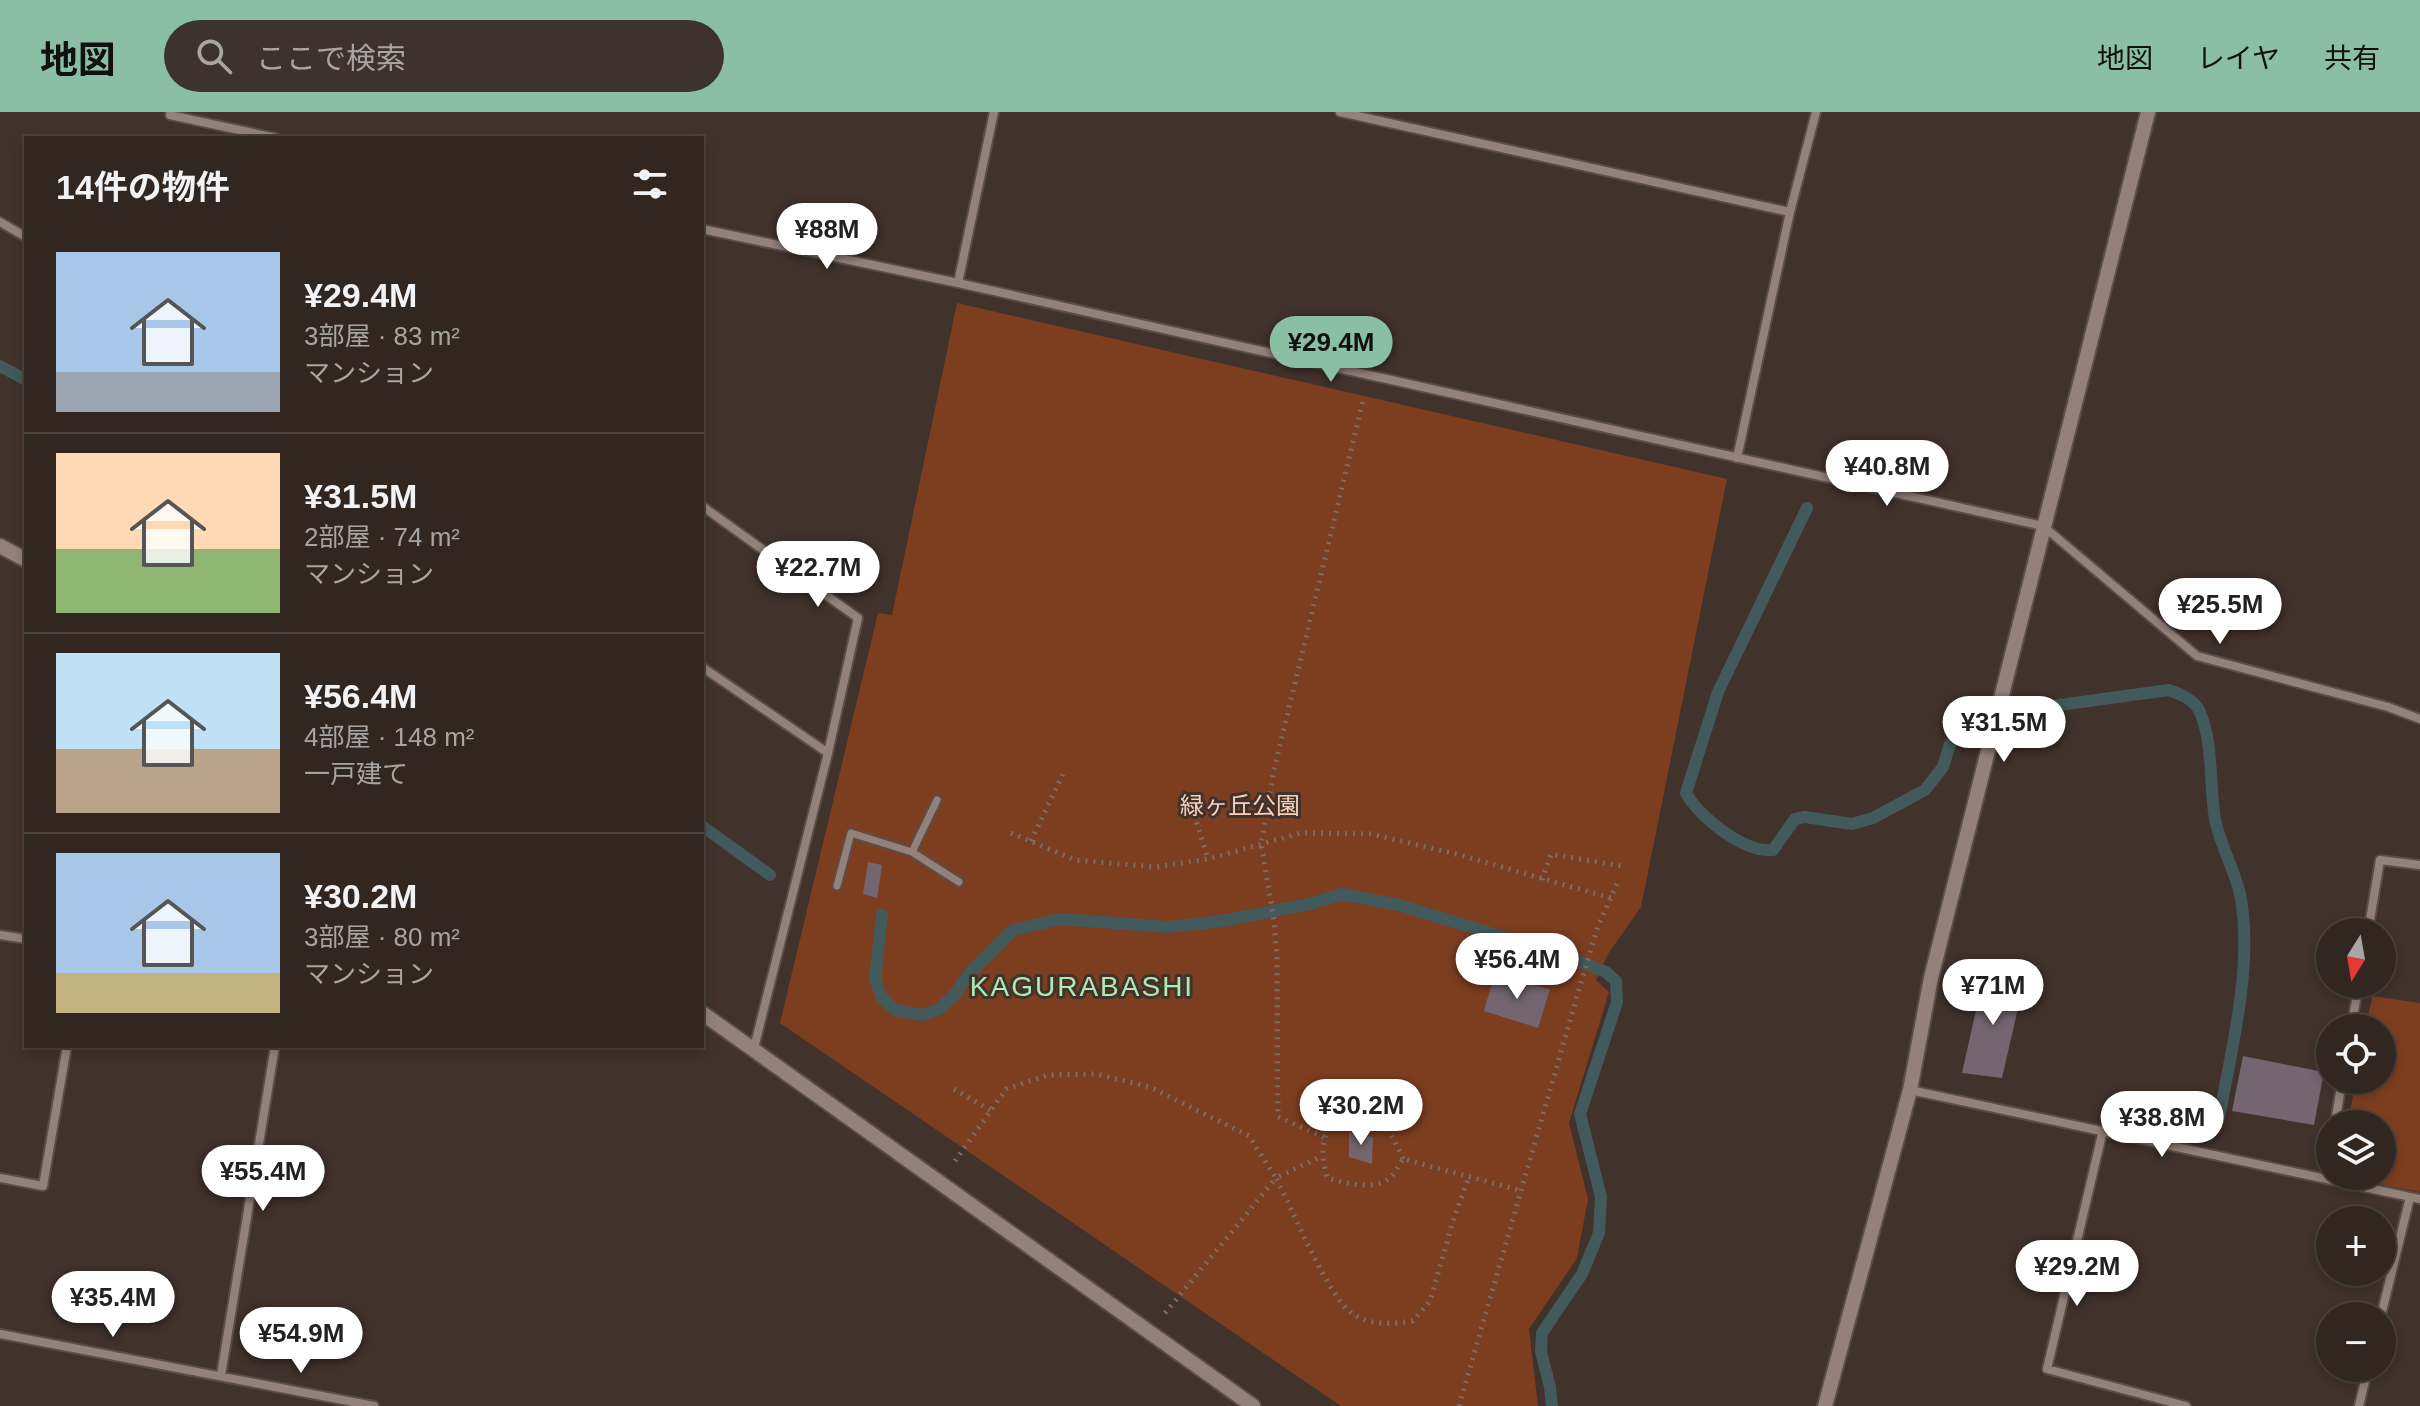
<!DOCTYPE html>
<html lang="ja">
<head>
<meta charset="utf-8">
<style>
	:root { --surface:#312620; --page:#3d322d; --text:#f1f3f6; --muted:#a8a5a5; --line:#4c433e; --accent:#8abfa5 }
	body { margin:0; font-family:Arial,"Noto Sans JP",sans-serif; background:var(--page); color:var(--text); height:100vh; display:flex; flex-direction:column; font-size:30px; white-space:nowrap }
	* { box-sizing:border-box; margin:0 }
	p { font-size:26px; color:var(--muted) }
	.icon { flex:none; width:44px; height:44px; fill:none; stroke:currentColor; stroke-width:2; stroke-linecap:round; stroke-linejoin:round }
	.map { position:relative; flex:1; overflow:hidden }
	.details { position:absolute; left:24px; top:24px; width:680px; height:912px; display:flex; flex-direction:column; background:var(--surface); border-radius:0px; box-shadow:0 4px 12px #0003,0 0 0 2px var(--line) }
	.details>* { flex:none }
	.needle { width:52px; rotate:191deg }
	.buttons { position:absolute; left:2316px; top:806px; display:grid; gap:16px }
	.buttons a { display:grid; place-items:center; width:80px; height:80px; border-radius:50%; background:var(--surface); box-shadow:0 4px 12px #0003,0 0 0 2px var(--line); font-size:40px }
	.price { position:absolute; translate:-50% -68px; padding:0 18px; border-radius:28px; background:#fff; color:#222; font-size:26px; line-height:52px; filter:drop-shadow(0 2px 4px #0008) }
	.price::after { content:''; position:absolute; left:50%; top:48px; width:24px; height:18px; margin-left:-12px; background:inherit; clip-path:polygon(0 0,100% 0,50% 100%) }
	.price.current { background:var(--accent); color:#111 }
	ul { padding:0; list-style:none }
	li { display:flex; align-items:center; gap:24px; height:200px; padding:0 32px }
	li+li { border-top:2px solid var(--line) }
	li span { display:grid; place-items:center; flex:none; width:224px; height:160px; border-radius:0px; color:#555 }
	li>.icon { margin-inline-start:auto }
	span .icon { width:96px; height:96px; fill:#fffc; stroke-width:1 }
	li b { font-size:34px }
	h2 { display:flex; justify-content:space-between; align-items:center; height:96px; padding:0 32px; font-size:34px }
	header { display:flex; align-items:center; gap:48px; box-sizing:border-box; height:112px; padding:0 40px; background:var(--accent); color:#111 }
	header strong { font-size:38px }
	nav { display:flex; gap:44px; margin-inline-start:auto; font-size:28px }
	.search { width:560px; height:72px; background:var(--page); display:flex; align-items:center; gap:20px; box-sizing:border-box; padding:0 28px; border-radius:44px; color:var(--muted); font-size:30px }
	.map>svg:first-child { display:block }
</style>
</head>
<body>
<header>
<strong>地図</strong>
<div class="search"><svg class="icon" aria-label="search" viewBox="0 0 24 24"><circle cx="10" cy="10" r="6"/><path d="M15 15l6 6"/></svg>ここで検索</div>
<nav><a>地図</a><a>レイヤ</a><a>共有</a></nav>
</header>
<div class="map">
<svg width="2420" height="1294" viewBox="0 0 2420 1294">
	<rect width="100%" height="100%" fill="#41322b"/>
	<!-- green -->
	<path fill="#7d3e20" d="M957,191L1727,367L1641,795L1608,842L1596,868L1609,880L1569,1011L1588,1087L1577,1146L1529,1217L1538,1294H1341L780,911L878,501L892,503Z
		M2372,884L2420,891V1080L2340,1064H2382V1012H2348L2356,968H2382V916H2366Z"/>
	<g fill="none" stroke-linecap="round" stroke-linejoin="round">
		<!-- stream -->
		<path stroke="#425a5c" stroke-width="12" d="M0,254L26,268
			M1807,396L1718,580L1686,681C1699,705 1744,741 1773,738L1795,707L1805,705L1852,712L1873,706L1925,678L1943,655L1950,632L1965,610L1977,609
			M2030,597L2169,578C2180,582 2193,587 2199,598C2214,631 2209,672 2215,707C2220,733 2234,756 2240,782C2254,852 2231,938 2219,1007
			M702,714L770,763
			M882,803L875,867L882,886L895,898L922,903L939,897L955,882L968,863L1013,818L1060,807L1168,815L1222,809L1310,792L1342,782L1399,793L1562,843L1606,860L1616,869L1617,890L1580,1002L1601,1085L1599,1121L1582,1162L1542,1221L1541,1240L1550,1275L1552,1294"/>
	</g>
	<!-- building -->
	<path fill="#746570" d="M868,750L882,753L877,786L863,782Z
		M1984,862L2024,870L2002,966L1962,961Z
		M1494,864L1550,877L1538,916L1484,899Z
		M2243,944L2324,960L2314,1013L2232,999Z
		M1349,1020L1373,1025L1372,1052L1349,1045Z"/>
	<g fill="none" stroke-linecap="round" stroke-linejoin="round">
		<defs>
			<path id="pedestrian" d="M912,740L937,688
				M837,774L851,721L912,740L959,770"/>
			<path id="minor" d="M171,0L170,3L276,26
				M1340,0L1790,100
				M0,110L26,125
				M702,117L958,171L2043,414L2197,544L2388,595L2420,607
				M958,171L994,0
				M1737,346L1790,100L1816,0
				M702,394L858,506L828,641L754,936
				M702,555L828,641
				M2368,820L2380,748L2420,753
				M0,823L26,827
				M2351,916L2359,872
				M1910,978L2420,1087
				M2335,1012L2342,968
				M2103,1018L2047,1257L2186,1294
				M0,1066L43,1074L67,934
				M2325,1066L2330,1038
				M2381,1204L2410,1085
				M0,1222L374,1294
				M221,1263L275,934
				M2359,1294L2368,1256"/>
			<path id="tertiary" d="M0,434L26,448
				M702,901L1253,1294
				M1825,1294L1910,978L1931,866L2148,0"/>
		</defs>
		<!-- pedestrian casing -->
		<use href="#pedestrian" stroke="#5a4e48" stroke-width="11"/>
		<!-- minor casing -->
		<use href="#minor" stroke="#5a4e48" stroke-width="12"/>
		<!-- tertiary casing -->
		<use href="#tertiary" stroke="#5a4e48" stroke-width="18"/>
		<!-- path -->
		<path stroke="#7a6d67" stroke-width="5" stroke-dasharray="2 6" stroke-linecap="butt" d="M1192,695L1208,747
			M1011,721L1075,748L1155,755L1208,747L1301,721L1371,722L1456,742L1611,786
			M1031,729L1063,662
			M1542,768L1551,742L1621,754
			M954,977L990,998
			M1324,1025L1278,1005L1277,846L1274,808L1261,732L1274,658L1364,284
			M1403,1047C1387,1011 1376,993 1333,1006C1321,1030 1321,1040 1327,1066C1346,1071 1376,1080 1392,1064C1396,1060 1399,1052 1403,1047L1522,1079
			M955,1049L1006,977L1048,963L1096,962L1150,975L1249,1024L1276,1066L1322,1044
			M1165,1201L1276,1066C1292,1096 1328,1186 1353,1202C1372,1214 1392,1212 1413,1209L1430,1189L1453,1109L1469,1065
			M1459,1294L1584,860L1598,814L1617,772"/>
		<!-- pedestrian -->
		<use href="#pedestrian" stroke="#94827a" stroke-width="7"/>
		<!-- minor -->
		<use href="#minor" stroke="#94827a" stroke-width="8"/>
		<!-- tertiary -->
		<use href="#tertiary" stroke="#94827a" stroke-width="14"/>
	</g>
	<g text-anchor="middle" stroke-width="6" stroke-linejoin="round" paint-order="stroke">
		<!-- park labels -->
		<g font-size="24" fill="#fad0bd" stroke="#41322b">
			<text x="1240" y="702">緑ヶ丘公園</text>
		</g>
		<!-- quarter labels -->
		<g font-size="28" letter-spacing="2" fill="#aeebb2" stroke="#41322b">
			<text x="1082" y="884">KAGURABASHI</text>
		</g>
	</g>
</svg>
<div class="buttons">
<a><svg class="needle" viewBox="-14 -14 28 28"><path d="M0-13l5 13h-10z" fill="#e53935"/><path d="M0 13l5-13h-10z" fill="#a8a5a5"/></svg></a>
<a><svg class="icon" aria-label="locate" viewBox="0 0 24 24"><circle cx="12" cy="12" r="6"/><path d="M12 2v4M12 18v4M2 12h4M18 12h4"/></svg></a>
<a><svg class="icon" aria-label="layers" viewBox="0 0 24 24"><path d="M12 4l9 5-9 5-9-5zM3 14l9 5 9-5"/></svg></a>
<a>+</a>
<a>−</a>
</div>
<b class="price" style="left:827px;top:159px">¥88M</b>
<b class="price current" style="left:1331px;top:272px">¥29.4M</b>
<b class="price" style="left:1887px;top:396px">¥40.8M</b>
<b class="price" style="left:818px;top:497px">¥22.7M</b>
<b class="price" style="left:2220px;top:534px">¥25.5M</b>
<b class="price" style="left:2004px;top:652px">¥31.5M</b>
<b class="price" style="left:1517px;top:889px">¥56.4M</b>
<b class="price" style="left:1993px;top:915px">¥71M</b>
<b class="price" style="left:1361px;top:1035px">¥30.2M</b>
<b class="price" style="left:2162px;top:1047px">¥38.8M</b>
<b class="price" style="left:263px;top:1101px">¥55.4M</b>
<b class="price" style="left:2077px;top:1196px">¥29.2M</b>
<b class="price" style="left:113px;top:1227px">¥35.4M</b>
<b class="price" style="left:301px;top:1263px">¥54.9M</b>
<section class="details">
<h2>14件の物件<svg class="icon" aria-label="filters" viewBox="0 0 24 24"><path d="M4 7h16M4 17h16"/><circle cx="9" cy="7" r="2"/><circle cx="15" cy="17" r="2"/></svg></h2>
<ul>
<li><span style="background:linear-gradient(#a9c7e8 75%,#9aa5b1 0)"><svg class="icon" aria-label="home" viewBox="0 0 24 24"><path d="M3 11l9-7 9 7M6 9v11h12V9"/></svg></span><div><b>¥29.4M</b><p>3部屋 · 83 m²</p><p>マンション</p></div></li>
<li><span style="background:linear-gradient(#ffd9b3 60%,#8fb573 0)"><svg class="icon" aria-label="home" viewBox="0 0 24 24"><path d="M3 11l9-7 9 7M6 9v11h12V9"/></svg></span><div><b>¥31.5M</b><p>2部屋 · 74 m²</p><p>マンション</p></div></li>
<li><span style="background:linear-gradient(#bfe0f5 60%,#b9a48a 0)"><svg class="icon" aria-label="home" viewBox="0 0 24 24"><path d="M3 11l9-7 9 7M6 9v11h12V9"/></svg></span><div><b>¥56.4M</b><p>4部屋 · 148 m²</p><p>一戸建て</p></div></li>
<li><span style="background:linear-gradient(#a9c7e8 75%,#c2b280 0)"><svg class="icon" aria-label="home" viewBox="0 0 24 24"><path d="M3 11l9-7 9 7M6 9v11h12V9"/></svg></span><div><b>¥30.2M</b><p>3部屋 · 80 m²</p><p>マンション</p></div></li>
</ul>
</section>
</div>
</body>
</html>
